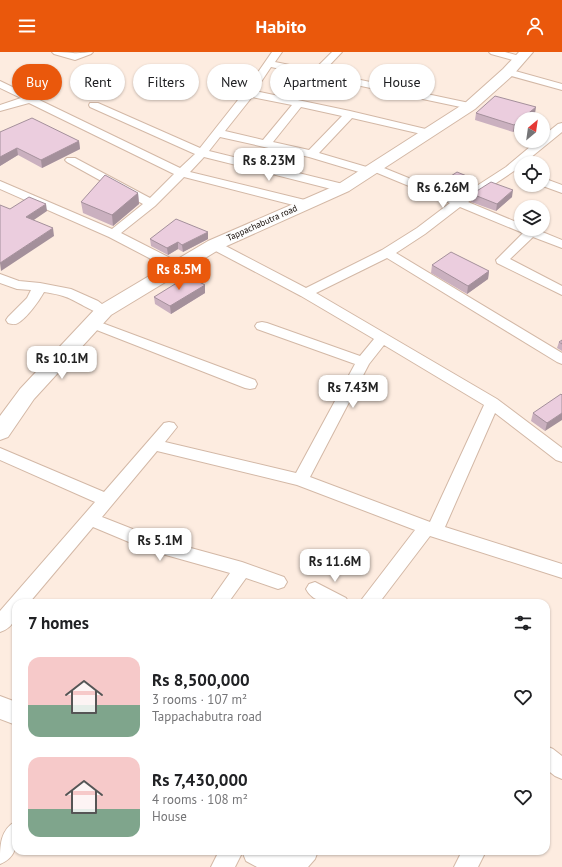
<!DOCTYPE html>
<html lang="en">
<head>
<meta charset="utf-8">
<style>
	:root { --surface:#fff; --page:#f6f6f6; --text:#202124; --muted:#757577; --accent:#ea580c }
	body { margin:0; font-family:"PT Sans",sans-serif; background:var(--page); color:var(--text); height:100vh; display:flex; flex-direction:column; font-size:15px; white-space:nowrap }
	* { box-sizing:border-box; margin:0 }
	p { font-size:13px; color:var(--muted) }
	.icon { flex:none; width:22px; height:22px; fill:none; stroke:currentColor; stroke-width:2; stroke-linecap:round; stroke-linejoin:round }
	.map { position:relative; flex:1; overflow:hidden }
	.panel { position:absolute; left:12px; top:547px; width:538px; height:256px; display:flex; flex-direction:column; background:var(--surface); border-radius:12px; box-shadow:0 1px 3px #0004 }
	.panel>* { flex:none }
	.top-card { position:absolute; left:12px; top:12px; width:538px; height:36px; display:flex; gap:8px }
	.needle { width:26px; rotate:29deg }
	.fabs { position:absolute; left:514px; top:60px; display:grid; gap:8px }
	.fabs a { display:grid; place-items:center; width:36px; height:36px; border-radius:50%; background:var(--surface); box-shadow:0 1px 3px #0004; font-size:20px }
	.price { position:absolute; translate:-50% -34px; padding:0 9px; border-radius:8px; background:#fff; color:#222; font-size:13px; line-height:26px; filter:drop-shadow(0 1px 2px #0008) }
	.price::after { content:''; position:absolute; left:50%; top:24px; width:12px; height:9px; margin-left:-6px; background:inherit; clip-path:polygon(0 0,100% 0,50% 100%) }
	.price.on { background:var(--accent); color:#fff }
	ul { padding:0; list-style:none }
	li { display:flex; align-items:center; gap:12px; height:100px; padding:0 16px }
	li span { display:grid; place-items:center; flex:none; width:112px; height:80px; border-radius:12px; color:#555 }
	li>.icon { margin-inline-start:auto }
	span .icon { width:48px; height:48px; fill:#fffc; stroke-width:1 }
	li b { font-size:17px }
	h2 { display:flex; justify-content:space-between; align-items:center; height:48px; padding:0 16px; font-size:17px }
	.tag { padding:0 14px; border-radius:18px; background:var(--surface); box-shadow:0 1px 3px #0004; font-size:14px; line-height:36px }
	.tag.on { background:var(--accent); color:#fff }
	header { display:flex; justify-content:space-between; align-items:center; height:52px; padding:0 16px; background:var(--accent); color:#fff; font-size:18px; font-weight:800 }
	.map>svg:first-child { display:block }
</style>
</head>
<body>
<header><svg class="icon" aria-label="menu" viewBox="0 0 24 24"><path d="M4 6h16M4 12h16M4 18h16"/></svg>Habito<svg class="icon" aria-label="person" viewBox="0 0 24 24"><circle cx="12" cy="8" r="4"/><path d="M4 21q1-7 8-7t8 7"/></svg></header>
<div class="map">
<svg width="562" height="815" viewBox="0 0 562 815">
	<rect width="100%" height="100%" fill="#fdece0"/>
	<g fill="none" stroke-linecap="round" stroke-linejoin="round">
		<defs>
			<path id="minor" d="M52,0C59,0 66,0 73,1C77,2 87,0 93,0L91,2L75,8L54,2Z
				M272,0H282L275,10L314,18L332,0H342L323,20L474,52L475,54L470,57L271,15L255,39L350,59L434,79L435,81L430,84L352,66L319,101L370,116L371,114H379L458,146L506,115L537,89H543V84L558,72L562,71V80L524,111H521V114L514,119L468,150L521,172V177H535L562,188V196L533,185L510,207L562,234V243L497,211L496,208L523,181L460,155L425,182L396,201L562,301V312L557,310L387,206L316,241L497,347L562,396V410L556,408L495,361L445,475L562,512V526L430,484L379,551H359L415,478L297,433L157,399L102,465L158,487L242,510L284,525L287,530L284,535L278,537L246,526L228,551H209L230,521L148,498L93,475L29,551H16C16,565 15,575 0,580V559L95,450L0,408V396L104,440L164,371L169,370L174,371L177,375L165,390L296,421L355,312L257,277L255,274L257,271L262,270L267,271L360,304L374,287L301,244L210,196L208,193L210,190H218L306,236L382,198L417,176L450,151L375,120L373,122L369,123L309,105L220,85L209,99L347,133L349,136L347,139L343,140L204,105L190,120L309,149L311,152L309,155L305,156L184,125L155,154L121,181L182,212L184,215L182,218H172L109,185L0,137V129L112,177L143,152L67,110L65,108L67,106H75L150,146L174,122L29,51L0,59V53L21,46L0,36V29L180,116L195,102L90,55L89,53L90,51H98L200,96L245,39ZM252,45L292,53L263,88L225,79ZM301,55L342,64L309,98L273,90ZM384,293L484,353L430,470L310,425L369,312Z
				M489,0H505L523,5L525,7L520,10L491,2Z
				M508,17L562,32V38L504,22L503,20Z
				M543,126L562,133V141L540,133H543Z
				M0,222L19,229L40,231L71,237L98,249L111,259L109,262C98,265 75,247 63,244C57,242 50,241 44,240C39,249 27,266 18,271C15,273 11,272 8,271L6,268L8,265L27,246L31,238L17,237L0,231Z
				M94,268L255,328L257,332L255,336L250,337L245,336L89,275L87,272L89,269Z
				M315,530L346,546L349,551C334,551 314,553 306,537L309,532Z
				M546,694L553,697L562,704V727L555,724L546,717Z
				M16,769C16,788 20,804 0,812C0,793 0,778 16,769Z
				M219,799H243L235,815H211Z
				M292,799H318L315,807L308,815H282L285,807Z
				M462,799H486L478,815H454Z"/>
			<path id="tertiary" d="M0,644L16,650V673L0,667Z
				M242,799H283L294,805L298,815H257L246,809Z"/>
			<path id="secondary" d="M519,0H533L513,23L475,57L349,139L220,197L111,263L34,347L8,385L0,388V364L20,337L97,255L208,189L337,133L465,51L503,17Z"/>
		</defs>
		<!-- minor casing -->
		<use href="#minor" stroke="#d3b8a6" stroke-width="2"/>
		<!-- tertiary casing -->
		<use href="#tertiary" stroke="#d3b8a6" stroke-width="2"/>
		<!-- secondary casing -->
		<use href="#secondary" stroke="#d3b8a6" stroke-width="2"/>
		<!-- minor -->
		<use href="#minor" fill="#fff" fill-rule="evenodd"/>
		<!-- tertiary -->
		<use href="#tertiary" fill="#fff" fill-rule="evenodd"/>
		<!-- secondary -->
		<use href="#secondary" fill="#fff" fill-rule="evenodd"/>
	</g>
	<!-- wall -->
	<path fill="#cab0bf" d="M476,61L535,62L529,67H521V73L513,80L475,68Z
		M0,80L79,89L80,97L42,116L18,103L0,114Z
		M474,127L473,135L458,144L441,137L442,130Z
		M138,141L139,152L113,174L83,161L81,150Z
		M472,142L512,145L496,159L471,150Z
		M150,187H208L183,200L178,197L168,203L151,194Z
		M432,213L489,219L488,227L467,242L431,221Z
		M205,233V241L171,262L155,252L154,245Z
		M562,288V299L557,296L559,290Z
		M562,343L545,379L531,369L533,361Z"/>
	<!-- shaded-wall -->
	<path fill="#a4909b" d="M536,55L535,62L529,67H521Z
		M521,67V73L513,80L514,73Z
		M79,89L80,97L42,116L41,108Z
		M17,96L18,103L0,114V105Z
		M474,127L473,135L458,144L459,137Z
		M513,138L512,145L496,159L497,152Z
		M138,141L139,152L113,174L112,163Z
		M46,152L47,159L28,172L26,165Z
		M53,176L54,184L1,219L0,211Z
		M208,180V187L183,200L182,193Z
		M178,190V197L168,203L167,196Z
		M489,219L488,227L467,242L468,234Z
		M205,233V241L171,262L170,254Z
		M562,361V368L545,379L547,371Z"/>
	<!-- building -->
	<path fill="#ebcdde" stroke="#a4909b" d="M495,44L536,55L514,73L476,61Z
		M32,66L79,89L41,108L17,96L0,105V80Z
		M457,120L474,127L459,137L442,130Z
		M105,123L138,141L112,163L81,150Z
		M491,130L513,138L497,152L472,142Z
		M29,145L46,152L26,165L53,176L0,211V153L10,157Z
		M176,167L208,180L182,193L178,190L167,196L150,187Z
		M451,200L489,219L468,234L432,213Z
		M188,224L205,233L170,254L154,245Z
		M562,288V292L559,290Z
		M561,342L562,343V361L547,371L533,361Z"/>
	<g text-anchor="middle" stroke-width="3" stroke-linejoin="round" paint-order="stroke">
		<!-- far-street labels -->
		<g font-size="9" fill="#130a05" stroke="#fcfcfc">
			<text transform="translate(262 171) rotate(-24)" y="3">Tappachabutra road</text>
		</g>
	</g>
</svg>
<div class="fabs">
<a><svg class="needle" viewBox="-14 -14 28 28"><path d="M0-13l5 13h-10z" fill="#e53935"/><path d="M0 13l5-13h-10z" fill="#757577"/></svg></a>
<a><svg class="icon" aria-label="locate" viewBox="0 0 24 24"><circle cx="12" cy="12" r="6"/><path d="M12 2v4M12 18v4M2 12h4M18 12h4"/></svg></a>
<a><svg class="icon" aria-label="layers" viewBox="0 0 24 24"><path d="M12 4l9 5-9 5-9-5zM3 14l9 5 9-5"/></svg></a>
</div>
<b class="price" style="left:269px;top:130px">Rs 8.23M</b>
<b class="price" style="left:443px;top:157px">Rs 6.26M</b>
<b class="price on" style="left:179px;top:239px">Rs 8.5M</b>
<b class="price" style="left:62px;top:328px">Rs 10.1M</b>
<b class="price" style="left:353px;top:357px">Rs 7.43M</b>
<b class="price" style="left:160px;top:510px">Rs 5.1M</b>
<b class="price" style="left:335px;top:531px">Rs 11.6M</b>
<div class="top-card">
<a class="tag on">Buy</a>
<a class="tag">Rent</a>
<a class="tag">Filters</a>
<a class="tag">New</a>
<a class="tag">Apartment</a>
<a class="tag">House</a>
</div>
<section class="panel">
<h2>7 homes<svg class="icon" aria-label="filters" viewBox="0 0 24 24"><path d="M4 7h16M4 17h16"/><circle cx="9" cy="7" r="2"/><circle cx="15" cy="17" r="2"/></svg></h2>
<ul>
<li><span style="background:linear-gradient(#f6c9c9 60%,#7fa58c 0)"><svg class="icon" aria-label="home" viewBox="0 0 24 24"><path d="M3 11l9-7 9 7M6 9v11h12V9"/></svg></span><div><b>Rs 8,500,000</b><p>3 rooms · 107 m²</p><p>Tappachabutra road</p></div><svg class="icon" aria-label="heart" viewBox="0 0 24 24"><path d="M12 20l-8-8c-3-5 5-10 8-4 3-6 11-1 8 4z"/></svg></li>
<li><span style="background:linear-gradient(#f6c9c9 65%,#7fa58c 0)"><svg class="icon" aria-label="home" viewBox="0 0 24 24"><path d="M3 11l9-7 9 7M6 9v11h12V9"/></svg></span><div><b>Rs 7,430,000</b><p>4 rooms · 108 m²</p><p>House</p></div><svg class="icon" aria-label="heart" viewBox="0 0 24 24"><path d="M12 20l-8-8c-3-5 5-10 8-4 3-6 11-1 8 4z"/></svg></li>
</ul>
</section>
</div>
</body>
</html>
